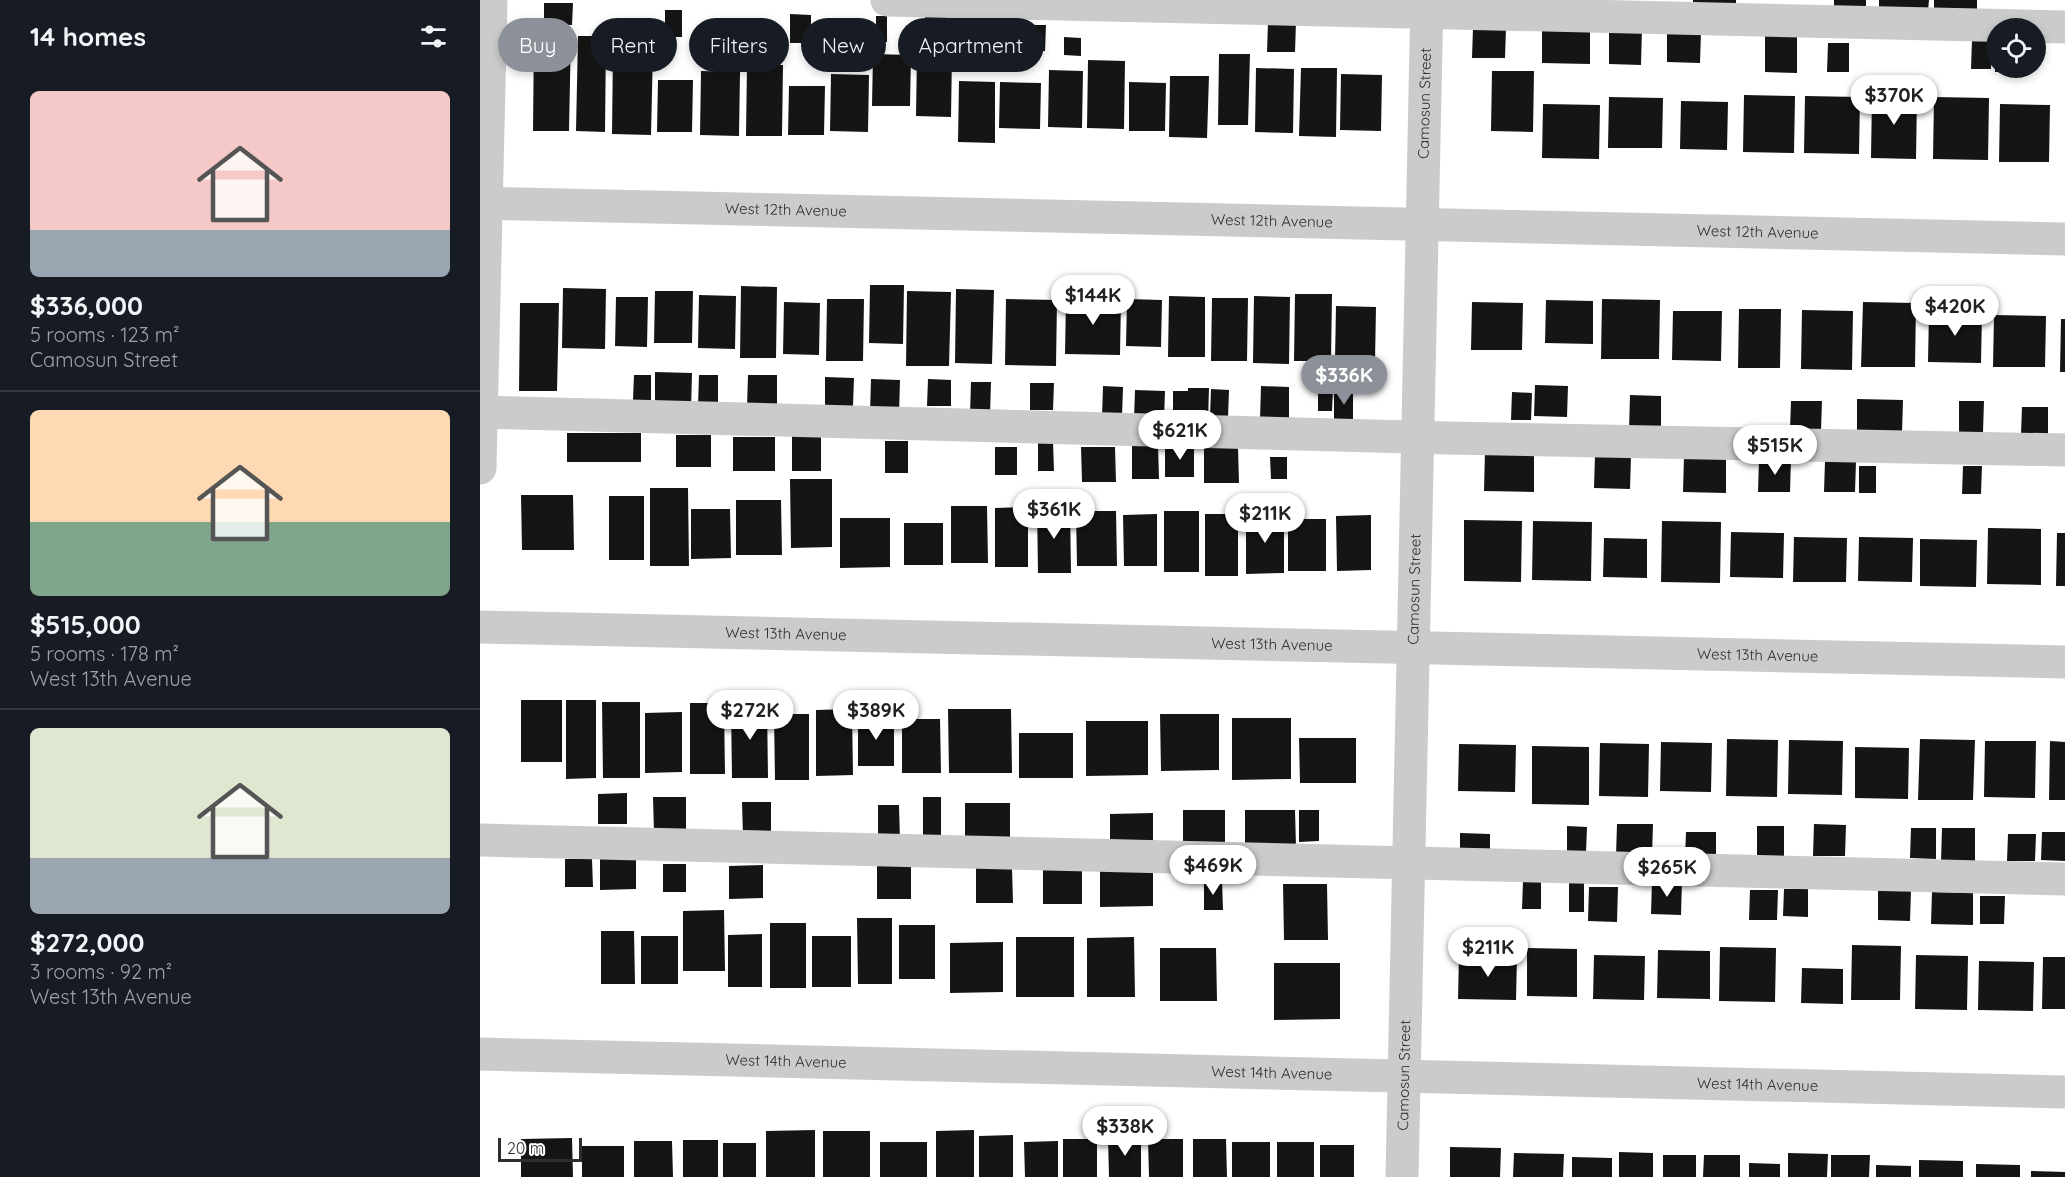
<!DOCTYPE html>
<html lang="en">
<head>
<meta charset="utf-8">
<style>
	:root { --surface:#171b24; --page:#242831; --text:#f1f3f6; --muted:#9ea1a6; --line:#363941; --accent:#8c9099 }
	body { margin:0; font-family:Quicksand,sans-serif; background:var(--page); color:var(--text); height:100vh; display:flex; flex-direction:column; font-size:22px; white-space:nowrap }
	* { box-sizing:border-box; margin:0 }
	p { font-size:20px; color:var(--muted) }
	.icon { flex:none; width:33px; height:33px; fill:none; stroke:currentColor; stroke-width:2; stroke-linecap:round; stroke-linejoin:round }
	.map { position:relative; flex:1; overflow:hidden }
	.details { display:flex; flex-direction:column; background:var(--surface); width:480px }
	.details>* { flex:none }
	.hud { position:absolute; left:18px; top:18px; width:570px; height:54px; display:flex; gap:12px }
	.controls { position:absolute; left:1506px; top:18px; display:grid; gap:12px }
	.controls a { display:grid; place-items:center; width:60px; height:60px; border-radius:50%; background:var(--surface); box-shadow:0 3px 9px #0003; font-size:30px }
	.scale { position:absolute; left:18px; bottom:15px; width:84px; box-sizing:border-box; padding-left:6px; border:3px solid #2e2e2e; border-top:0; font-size:16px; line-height:21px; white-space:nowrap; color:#2e2e2e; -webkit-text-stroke:4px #fff; paint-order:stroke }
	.price { position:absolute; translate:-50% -51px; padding:0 14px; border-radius:21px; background:#fff; color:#222; font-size:20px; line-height:39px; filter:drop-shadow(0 2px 3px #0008) }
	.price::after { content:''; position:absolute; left:50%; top:36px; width:18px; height:14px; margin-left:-9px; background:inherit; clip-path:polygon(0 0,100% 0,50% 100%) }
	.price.active { background:var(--accent); color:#fff }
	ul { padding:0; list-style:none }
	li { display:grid; align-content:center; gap:12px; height:318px; padding:0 30px }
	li+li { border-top:2px solid var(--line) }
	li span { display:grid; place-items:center; height:186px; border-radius:9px; color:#555 }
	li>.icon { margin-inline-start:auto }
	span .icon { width:108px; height:108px; fill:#fffc; stroke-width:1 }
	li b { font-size:26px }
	h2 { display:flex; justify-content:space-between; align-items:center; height:72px; padding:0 30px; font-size:26px }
	.chip { padding:0 21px; border-radius:27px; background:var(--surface); box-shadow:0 3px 9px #0003; font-size:21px; line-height:54px }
	.chip.active { background:var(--accent); color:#fff }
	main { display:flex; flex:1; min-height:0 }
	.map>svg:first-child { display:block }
</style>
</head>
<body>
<main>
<section class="details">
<h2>14 homes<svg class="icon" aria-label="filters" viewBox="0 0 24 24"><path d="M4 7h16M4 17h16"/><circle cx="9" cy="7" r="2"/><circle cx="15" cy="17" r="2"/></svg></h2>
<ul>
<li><span style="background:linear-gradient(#f6c9c9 75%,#9aa5b1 0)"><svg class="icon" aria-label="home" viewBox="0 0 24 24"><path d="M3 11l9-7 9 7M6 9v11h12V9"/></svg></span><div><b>$336,000</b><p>5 rooms · 123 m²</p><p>Camosun Street</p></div></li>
<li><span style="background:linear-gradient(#ffd9b3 60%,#7fa58c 0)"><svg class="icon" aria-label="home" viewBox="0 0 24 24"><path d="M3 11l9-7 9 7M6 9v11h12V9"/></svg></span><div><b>$515,000</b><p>5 rooms · 178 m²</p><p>West 13th Avenue</p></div></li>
<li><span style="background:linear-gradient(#dfe7d0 70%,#9aa5b1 0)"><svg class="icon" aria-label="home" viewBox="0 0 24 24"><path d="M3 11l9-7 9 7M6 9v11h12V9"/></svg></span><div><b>$272,000</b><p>3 rooms · 92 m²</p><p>West 13th Avenue</p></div></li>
</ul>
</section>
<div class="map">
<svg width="1585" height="1177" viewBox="0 0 1585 1177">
	<rect width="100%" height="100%" fill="#fff"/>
	<!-- building -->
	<path fill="#151515" d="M1213,0H1256V4L1213,3Z
		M1354,0H1386V7H1354Z
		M1399,0H1449L1448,11L1399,10Z
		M1454,0H1497V11L1454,10Z
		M64,3H93L92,25L64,24Z
		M185,10H202V37H185Z
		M445,12H467V41L445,40Z
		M310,14L331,15V43H310Z
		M396,16H407V42H396Z
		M478,17L512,18V48L478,47Z
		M788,22H816L815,52H787Z
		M549,25H566L565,51H549Z
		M376,27H394L393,47H376Z
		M993,28H1026L1025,58H992Z
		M1062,28L1110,29V64L1062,63Z
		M1129,28L1162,29L1161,65L1129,64Z
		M54,30L91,31L89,131H53Z
		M1187,32H1221L1220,63L1187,62Z
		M1285,34L1317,35V73L1285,72Z
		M98,36H126L125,132L96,131Z
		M584,37L601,38V56L584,55Z
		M1492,40H1512L1511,69H1491Z
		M1348,43H1369V72H1347Z
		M133,48L173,49L171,135L132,134Z
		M393,54L431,55L430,106H392Z
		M437,54H472L471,117L436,116Z
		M739,54H770L768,125H738Z
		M608,60L645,61L644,129L607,128Z
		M267,64L303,65L302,136H266Z
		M776,68L814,69L813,133L775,132Z
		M821,68H857L856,137L819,136Z
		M1515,68H1539V72H1515Z
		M569,70L603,71L602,128L568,127Z
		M221,71L260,72L259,136L220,135Z
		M1012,71H1054L1053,132L1011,131Z
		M351,74L389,75L388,132L350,131Z
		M861,74L902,75L901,131L860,130Z
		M690,76H729L727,138L689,137Z
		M178,80H213L212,132H177Z
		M479,81L515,82V143L478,142Z
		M520,82L561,83L560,129L519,128Z
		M649,82L686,83L685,131H649Z
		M309,86H345L344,135H308Z
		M1392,94L1437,95L1436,159L1391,158Z
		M1264,95L1315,96L1314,153L1263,152Z
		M1325,96L1380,97L1379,154L1324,153Z
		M1129,97L1183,98L1182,148H1128Z
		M1454,97L1509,98L1508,160L1453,159Z
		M1201,101L1248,102L1247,150L1200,149Z
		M1063,104L1120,105L1119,159L1062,158Z
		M1520,104L1570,105L1569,162H1519Z
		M390,285H424L423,344L389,343Z
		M261,286L297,287L296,358H260Z
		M83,288L126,289L125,349L82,348Z
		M476,289L514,290L512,364L475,363Z
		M175,291H213L212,343H174Z
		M427,291L471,292L469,366H426Z
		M815,294H852L851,361H814Z
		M219,295L256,296L255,349L218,348Z
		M689,296L725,297V357H688Z
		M774,296L810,297L809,364L773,363Z
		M136,297H168L167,347L135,346Z
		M586,298H641L640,355L585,354Z
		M732,298H768L767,361H731Z
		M347,299H384L383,361H346Z
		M526,299L577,300L576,366L525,365Z
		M647,299L682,300L681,347L646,346Z
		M1122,299L1180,300L1179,359H1121Z
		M1066,300L1113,301V344L1065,343Z
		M304,302L340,303L339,355L303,354Z
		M992,302L1043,303L1042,350H991Z
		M1383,302L1436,303L1435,367H1381Z
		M40,303H79L77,391H39Z
		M856,306L896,307L895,361L855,360Z
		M1259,309H1301L1300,368H1258Z
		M1322,310L1373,311L1372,370L1321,369Z
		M1193,311H1242L1241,361L1192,360Z
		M1449,311L1502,312L1501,363L1448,362Z
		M1514,315L1566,316L1565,367H1513Z
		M1581,319H1585V372H1580Z
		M175,372L212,373L211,410H175Z
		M154,375H171V401L153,400Z
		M219,375H238V406H218Z
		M268,375H297V408L267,407Z
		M345,377L374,378L373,406H345Z
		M391,379L420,380L419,415L390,414Z
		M448,379L471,380V406H447Z
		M491,382H511L510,415H490Z
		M550,383H574L573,410H550Z
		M1055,385L1088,386L1087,417L1054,416Z
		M623,386L643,387L642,417H622Z
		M781,386L809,387V420L780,419Z
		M708,388H729L728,421L693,420V391H708Z
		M838,388H853L852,411H838Z
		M731,389L749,390L748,418L730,417Z
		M655,390L685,391L684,420L654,419Z
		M1032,392L1052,393L1051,420H1031Z
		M854,393H873V419H854Z
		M1150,395L1181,396V432L1149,431Z
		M1377,399L1423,400L1422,433L1377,432Z
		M1311,401H1342L1341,430H1310Z
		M1479,401H1504L1503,432H1479Z
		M1542,407H1568V435L1541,434Z
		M87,433H161V462H87Z
		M196,435H231V467H196Z
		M312,436H341V471H312Z
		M253,437H295V471H253Z
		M405,441H428V473H405Z
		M558,441H573L574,471H558Z
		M652,444H678L679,479H652Z
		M685,445H714V477H685Z
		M515,447H537V475H515Z
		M601,447H635L636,482H602Z
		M724,447H758L759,483H724Z
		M1005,451H1054V492L1004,491Z
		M1115,455L1151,456L1150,489L1114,488Z
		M1204,456L1246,457V493L1203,492Z
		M790,457H807V479H791Z
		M1279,459H1311L1310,492H1278Z
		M1345,461H1376L1375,492H1344Z
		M1379,466H1396V493H1379Z
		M1483,466H1502L1501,494H1482Z
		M310,479H352V547L311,548Z
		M170,488H208L209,566H170Z
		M41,495H93L94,550H42Z
		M129,496H164V560H129Z
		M256,500H301L302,555H256Z
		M471,506H507L508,563H471Z
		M557,506H590L591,573H558Z
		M548,507V567H515V508Z
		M211,509H250L251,558L211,559Z
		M596,511H636L637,566H597Z
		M684,511H719V572H684Z
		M677,514V566H644L643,515Z
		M725,514H758V576H725Z
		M766,514H804V573L766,574Z
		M891,515V570L857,571L856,516Z
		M360,518H410V567L360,568Z
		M808,519H846V571H808Z
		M984,520L1042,521L1041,582L984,581Z
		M1053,521L1112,522L1111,581L1052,580Z
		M1182,521L1241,522L1240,583L1181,582Z
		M424,523H463V565H424Z
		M1508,528L1561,529V585L1507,584Z
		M1251,532L1304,533L1303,578L1250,577Z
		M1577,533H1585V586H1576Z
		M1314,537L1367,538L1366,582H1313Z
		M1379,537L1433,538L1432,582L1378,581Z
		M1124,538L1167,539V578L1123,577Z
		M1440,539L1497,540L1496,587L1440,586Z
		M41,700H82V762H41Z
		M86,700H116V778L86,779Z
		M122,702H160V778H123Z
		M210,703H244L245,774H210Z
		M251,704H287L288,778H252Z
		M372,709L373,775L336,776V710Z
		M468,709H531L532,773H469Z
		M202,712V772L165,773V713Z
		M294,714H329V780H295Z
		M680,714H739V770L681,771Z
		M378,716H414V766H378Z
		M752,718H811V779L752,780Z
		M422,719H460L461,773H422Z
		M606,721H668V775L606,776Z
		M539,733H593V778H539Z
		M819,738H876V783H820Z
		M1247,739L1298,740L1297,797L1246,796Z
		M1440,739L1495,740L1493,800H1438Z
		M1309,740L1363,741L1362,795L1308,794Z
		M1505,741H1556L1555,798L1504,797Z
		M1570,741L1585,742V800H1569Z
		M1181,742L1232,743L1231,792L1180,791Z
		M1120,743L1169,744L1168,797L1119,796Z
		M979,744L1036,745L1035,792L978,791Z
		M1052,746L1109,747V805L1052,804Z
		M1375,747L1429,748L1428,799L1375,798Z
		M147,793V824H118V794Z
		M173,797H206V833H174Z
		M443,797H461V835H443Z
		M262,802H291V836L263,837Z
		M485,803H530V841H485Z
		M398,805H419L420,842H398Z
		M703,810H745V848H703Z
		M765,810H815L816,847H765Z
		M819,810H839V841L819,842Z
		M673,813V845H630V814Z
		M1137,824H1173L1172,856H1136Z
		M1334,824L1366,825L1365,856H1333Z
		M1087,826L1107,827L1106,852H1087Z
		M1277,826H1304V858H1277Z
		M1431,828H1456V859L1430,858Z
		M1462,828H1495V862H1461Z
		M1206,832H1236V857H1205Z
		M1562,832H1585V861L1561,860Z
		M980,833L1010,834V850H980Z
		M1528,834H1556L1555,861H1527Z
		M120,858H156V889L120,890Z
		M85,859H112L113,887H85Z
		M183,864H206V892H183Z
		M283,865V898L249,899V866Z
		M397,865H431V899H397Z
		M563,866H602V904H563Z
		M496,868H532L533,903H496Z
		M620,868H673V906L620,907Z
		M724,881H742L743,910H724Z
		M1043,881L1061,882V909H1042Z
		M1089,881L1104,882V912H1089Z
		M1172,881H1202L1201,915L1171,914Z
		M803,884H847L848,940H804Z
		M1109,887H1138L1137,922L1108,921Z
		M1304,889H1328V917L1303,916Z
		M1270,890H1298L1297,920H1269Z
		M1398,890H1431L1430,921L1398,920Z
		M1452,892L1493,893V925L1451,924Z
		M1500,896H1525L1524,924H1500Z
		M244,910L245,971H203V911Z
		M377,918H412V984H378Z
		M290,923H326V988H290Z
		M419,925H455V979H419Z
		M121,931H154L155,984H121Z
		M282,934V987H248V935Z
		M161,936H198V984H161Z
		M332,936H371V987H332Z
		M536,937H594V997H536Z
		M654,937L655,997H607V938Z
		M523,942V992L470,993V943Z
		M1372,945L1421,946L1420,1000H1371Z
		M1240,947L1296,948L1295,1002L1239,1001Z
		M680,948H736L737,1001H680Z
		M1047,948L1097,949V997L1047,996Z
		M1178,950L1230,951V999L1177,998Z
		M979,955L1037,956L1036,1000L978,999Z
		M1114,955L1165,956L1164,1000L1113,999Z
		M1436,955L1488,956L1487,1010L1435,1009Z
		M1563,957H1585V1009H1562Z
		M1499,961L1554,962L1553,1011L1498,1010Z
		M794,963H860V1019L794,1020Z
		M1322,968L1363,969V1004L1321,1003Z
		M335,1130V1177H286V1131Z
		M494,1130V1177H456V1131Z
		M343,1131H390V1177H343Z
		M533,1135V1177H499V1136Z
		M628,1137H661V1177H629Z
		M92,1138L93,1177H41V1139Z
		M583,1139H617V1177H583Z
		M668,1139H703V1177H669Z
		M713,1139H746L747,1177H713Z
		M203,1140H238V1177H203Z
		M154,1141H192L193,1177H154Z
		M578,1141V1177H545L544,1142Z
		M400,1142H447V1177H400Z
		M752,1142H790V1177H752Z
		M797,1142H834V1177H797Z
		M243,1143H276V1177H243Z
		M840,1145H874V1177H840Z
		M102,1146H144V1177H102Z
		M970,1147L1021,1148L1020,1177H970Z
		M1139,1152L1173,1153V1177H1139Z
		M1034,1153L1084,1154L1083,1177H1033Z
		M1308,1153L1348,1154L1347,1177H1308Z
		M1183,1155H1216V1177H1183Z
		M1224,1155H1260V1177H1223Z
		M1351,1155H1390L1389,1177H1351Z
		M1092,1157L1132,1158V1177H1092Z
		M1439,1160L1483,1161V1177H1439Z
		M1269,1163L1300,1164V1177H1269Z
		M1496,1164L1540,1165V1177H1496Z
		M1396,1165L1431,1166V1177H1396Z
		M1551,1171L1585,1172V1177H1551Z"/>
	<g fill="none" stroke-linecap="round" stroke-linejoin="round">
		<!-- minor -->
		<g stroke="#cbcbcb" stroke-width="33">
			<path d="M407,0L1585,27"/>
			<path id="s1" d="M0,203L1585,239"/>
			<path d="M0,412L968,438L1585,450"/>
			<path d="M0,468L11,0"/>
			<path id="s2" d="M0,627L1585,662"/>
			<path d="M0,840L1585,879"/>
			<path id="s3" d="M0,1054L1585,1092"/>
			<path id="s4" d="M922,1177L947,0"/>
		</g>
	</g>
	<g text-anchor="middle" stroke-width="6" stroke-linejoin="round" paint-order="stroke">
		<!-- street labels -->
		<g font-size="15" fill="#2e2e2e" stroke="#fff">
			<text dy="5" stroke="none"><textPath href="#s4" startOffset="1074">Camosun Street</textPath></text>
			<text dy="5" stroke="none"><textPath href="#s1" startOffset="306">West 12th Avenue</textPath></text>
			<text dy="5" stroke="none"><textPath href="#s1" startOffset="792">West 12th Avenue</textPath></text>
			<text dy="5" stroke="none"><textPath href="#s1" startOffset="1278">West 12th Avenue</textPath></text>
			<text dy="5" stroke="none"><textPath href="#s4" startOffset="588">Camosun Street</textPath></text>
			<text dy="5" stroke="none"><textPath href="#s2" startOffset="306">West 13th Avenue</textPath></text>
			<text dy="5" stroke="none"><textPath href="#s2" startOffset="792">West 13th Avenue</textPath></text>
			<text dy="5" stroke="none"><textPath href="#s2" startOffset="1278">West 13th Avenue</textPath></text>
			<text dy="5" stroke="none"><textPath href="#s3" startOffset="306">West 14th Avenue</textPath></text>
			<text dy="5" stroke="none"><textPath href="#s3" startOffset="792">West 14th Avenue</textPath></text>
			<text dy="5" stroke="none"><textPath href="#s4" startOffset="102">Camosun Street</textPath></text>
			<text dy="5" stroke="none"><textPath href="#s3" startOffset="1278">West 14th Avenue</textPath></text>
		</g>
	</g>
</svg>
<div class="controls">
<a><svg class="icon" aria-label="locate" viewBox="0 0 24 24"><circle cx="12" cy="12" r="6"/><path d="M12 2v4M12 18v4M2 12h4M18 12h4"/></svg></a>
</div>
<div class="scale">20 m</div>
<b class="price" style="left:1414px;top:126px">$370K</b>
<b class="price" style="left:613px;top:326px">$144K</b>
<b class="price" style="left:1475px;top:337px">$420K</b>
<b class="price active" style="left:864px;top:406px">$336K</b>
<b class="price" style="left:700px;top:461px">$621K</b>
<b class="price" style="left:1295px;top:476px">$515K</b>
<b class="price" style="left:574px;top:540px">$361K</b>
<b class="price" style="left:785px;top:544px">$211K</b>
<b class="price" style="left:270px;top:741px">$272K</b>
<b class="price" style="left:396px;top:741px">$389K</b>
<b class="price" style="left:733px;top:896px">$469K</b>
<b class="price" style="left:1187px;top:898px">$265K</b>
<b class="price" style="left:1008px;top:978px">$211K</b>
<b class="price" style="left:645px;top:1157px">$338K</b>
<div class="hud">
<a class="chip active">Buy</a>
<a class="chip">Rent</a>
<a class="chip">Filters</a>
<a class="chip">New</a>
<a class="chip">Apartment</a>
</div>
</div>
</main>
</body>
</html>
